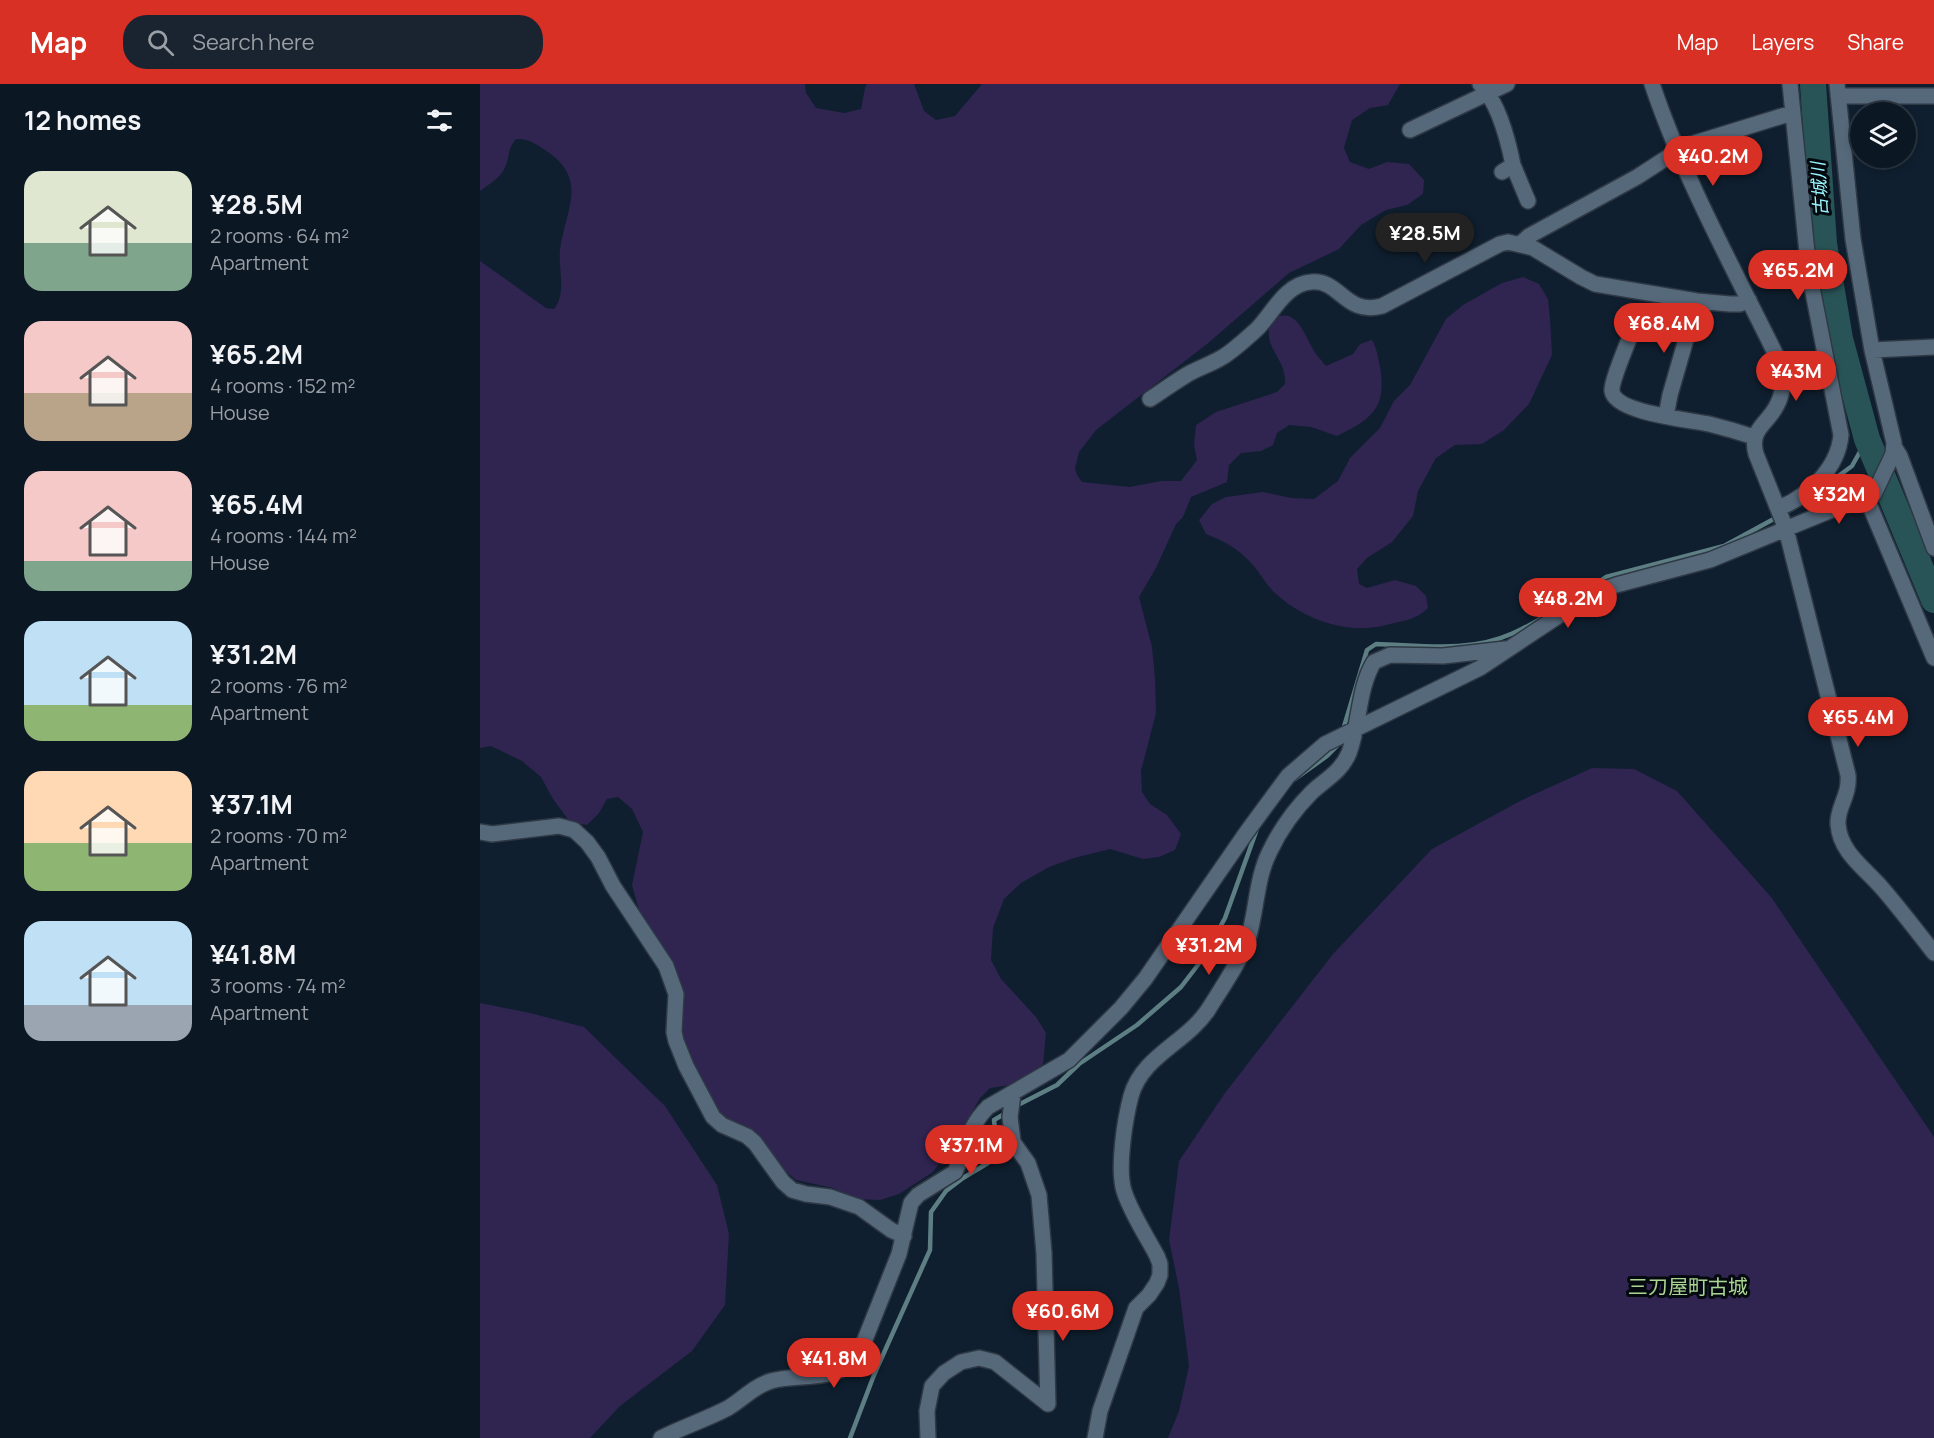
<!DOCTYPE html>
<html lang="en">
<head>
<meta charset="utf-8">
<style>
	:root { --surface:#0b1723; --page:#192430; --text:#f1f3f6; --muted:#9a9fa6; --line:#2b3641; --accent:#d93025 }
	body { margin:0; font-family:Manrope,"Noto Sans JP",sans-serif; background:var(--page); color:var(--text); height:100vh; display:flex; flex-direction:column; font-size:22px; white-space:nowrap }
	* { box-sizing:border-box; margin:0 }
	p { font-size:20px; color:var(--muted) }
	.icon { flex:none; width:33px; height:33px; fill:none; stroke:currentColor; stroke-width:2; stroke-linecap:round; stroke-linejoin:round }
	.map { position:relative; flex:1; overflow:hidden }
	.sheet { display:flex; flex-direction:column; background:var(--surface); width:480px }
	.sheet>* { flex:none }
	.fabs { position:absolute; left:1370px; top:18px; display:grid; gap:12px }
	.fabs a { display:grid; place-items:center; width:66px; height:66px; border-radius:50%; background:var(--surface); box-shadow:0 3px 9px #0003,0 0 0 2px var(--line); font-size:30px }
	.price { position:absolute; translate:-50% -51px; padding:0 14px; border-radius:21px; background:var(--accent); color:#fff; font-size:20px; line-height:39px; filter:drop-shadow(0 2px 3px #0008) }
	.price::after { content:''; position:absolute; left:50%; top:36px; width:18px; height:14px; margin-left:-9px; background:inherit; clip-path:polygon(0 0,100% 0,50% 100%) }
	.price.active { background:#222; color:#fff }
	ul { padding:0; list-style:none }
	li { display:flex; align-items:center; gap:18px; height:150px; padding:0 24px }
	li span { display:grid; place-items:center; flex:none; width:168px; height:120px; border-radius:18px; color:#555 }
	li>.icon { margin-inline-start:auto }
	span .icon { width:72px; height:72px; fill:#fffc; stroke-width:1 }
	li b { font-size:26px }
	h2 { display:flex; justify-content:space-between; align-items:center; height:72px; padding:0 24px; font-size:26px }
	header { display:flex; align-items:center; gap:36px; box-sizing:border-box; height:84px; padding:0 30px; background:var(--accent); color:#fff }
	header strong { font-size:28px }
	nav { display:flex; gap:33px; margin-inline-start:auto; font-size:21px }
	.search { width:420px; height:54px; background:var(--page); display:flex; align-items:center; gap:15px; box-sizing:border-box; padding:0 21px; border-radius:24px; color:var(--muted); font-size:22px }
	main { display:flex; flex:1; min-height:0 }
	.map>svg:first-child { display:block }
</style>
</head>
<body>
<header>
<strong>Map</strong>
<div class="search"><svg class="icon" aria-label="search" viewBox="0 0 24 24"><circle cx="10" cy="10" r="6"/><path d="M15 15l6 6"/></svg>Search here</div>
<nav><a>Map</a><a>Layers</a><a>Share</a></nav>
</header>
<main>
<section class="sheet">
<h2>12 homes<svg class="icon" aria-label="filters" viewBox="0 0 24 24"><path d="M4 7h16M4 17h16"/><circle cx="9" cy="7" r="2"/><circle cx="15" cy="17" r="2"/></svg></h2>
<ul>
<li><span style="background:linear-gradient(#dfe7d0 60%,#7fa58c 0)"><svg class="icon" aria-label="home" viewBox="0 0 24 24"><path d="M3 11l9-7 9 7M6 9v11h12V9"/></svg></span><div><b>¥28.5M</b><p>2 rooms · 64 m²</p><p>Apartment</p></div></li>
<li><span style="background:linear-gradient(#f6c9c9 60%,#b9a48a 0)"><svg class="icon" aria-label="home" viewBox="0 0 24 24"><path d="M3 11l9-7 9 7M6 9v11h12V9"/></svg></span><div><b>¥65.2M</b><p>4 rooms · 152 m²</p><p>House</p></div></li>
<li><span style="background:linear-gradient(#f6c9c9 75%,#7fa58c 0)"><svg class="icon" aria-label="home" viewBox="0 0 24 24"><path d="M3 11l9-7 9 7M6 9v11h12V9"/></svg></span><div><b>¥65.4M</b><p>4 rooms · 144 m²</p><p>House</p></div></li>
<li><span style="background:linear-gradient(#bfe0f5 70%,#8fb573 0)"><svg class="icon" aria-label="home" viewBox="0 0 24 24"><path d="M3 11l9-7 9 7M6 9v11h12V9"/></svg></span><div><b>¥31.2M</b><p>2 rooms · 76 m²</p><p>Apartment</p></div></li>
<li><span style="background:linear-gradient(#ffd9b3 60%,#8fb573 0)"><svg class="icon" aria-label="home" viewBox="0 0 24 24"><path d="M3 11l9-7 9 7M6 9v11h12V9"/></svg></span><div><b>¥37.1M</b><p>2 rooms · 70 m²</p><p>Apartment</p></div></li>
<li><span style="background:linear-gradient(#bfe0f5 70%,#9aa5b1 0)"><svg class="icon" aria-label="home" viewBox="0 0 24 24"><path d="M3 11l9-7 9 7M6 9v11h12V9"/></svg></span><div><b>¥41.8M</b><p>3 rooms · 74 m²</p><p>Apartment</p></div></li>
</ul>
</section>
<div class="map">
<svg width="1454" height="1354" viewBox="0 0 1454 1354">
	<rect width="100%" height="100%" fill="#0f1f2f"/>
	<!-- green -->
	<path fill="#302451" d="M0,0H325L326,9L336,24L364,29L381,25L385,4L387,0H434L444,27L456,36L475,32L502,0H920L908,21L890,24L872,36L864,64L870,78L889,85L907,78L929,80L944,96L943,110L927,121L906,126L881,141L859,165L809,189L727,260L616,346L599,368L595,384L597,391L602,398L650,403L681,397H701L717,376L714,361L716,341L736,328L797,308L805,300C806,282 796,274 790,258C788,251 789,244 789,237C817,218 824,252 836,270C839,274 843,278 846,282L873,270L880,260L892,256C897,265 898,273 900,283C907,324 892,335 857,352L831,343L809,341L797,349L793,361L781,367L761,369L749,381L747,398L711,413L703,433L696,440L676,484L659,513L672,563L675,594L676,629L661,687L662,708L670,720L687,731L701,750L695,766L679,773L663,775L630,765L594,774L569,783L541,799L524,815L513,844L511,876L521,895L556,933L566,949L563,980L537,1000L510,1004L500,1014L477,1055L453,1088L419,1110L400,1116L377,1115L353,1104L316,1096L236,1028L214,986L204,960L202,933L161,833L152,801L163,748L152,725L138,713L127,715L119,729L107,741L90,738L73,715L61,693L42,677L11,662L0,664V177L66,224L74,225C87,209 78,186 80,166C85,126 110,95 65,66C56,60 48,54 36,55C26,67 31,71 25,83C21,94 9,100 0,107Z
		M1043,193L1059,200L1068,215L1070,234L1072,271L1049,320L1024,346L1002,360L975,361L956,374L938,407L933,432L912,458L887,474L877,485L879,500L887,504L915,496L936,502L946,512L948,524C936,536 923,537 906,541C868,551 824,536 795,509C786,501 780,489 772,480C759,465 744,457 726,450L719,436L732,420L746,413L783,408L811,414L834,415L858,397L870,374L900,344L914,317L930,301L966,235L983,221L1022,199Z
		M1112,684L1154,685L1197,707L1291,813L1454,1053V1354H688L699,1327L709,1282L699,1204L689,1156L699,1077L745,1009L853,870L952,765L1042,716Z
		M0,919L50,929L104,943L185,1022L237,1101L249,1150L245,1221L212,1267L140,1322L110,1354H0Z"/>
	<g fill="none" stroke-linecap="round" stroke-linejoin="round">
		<!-- stream -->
		<path stroke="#5d7f84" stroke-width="4.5" d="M1338,407L1372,382L1387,355
			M1111,503L1126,493L1244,462L1314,424
			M863,646L887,566L896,560C940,561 989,569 1031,550C1044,545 1056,537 1069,530
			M815,695L847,672L859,660
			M536,1022L577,1001L599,980L657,941L701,903L724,873L745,834L777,745
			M370,1354L394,1291L450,1166L451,1128L466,1107L483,1094L508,1079L517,1065L514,1036L526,1029"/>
		<!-- river -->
		<path stroke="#295457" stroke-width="26" d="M1333,0L1344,160L1360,255L1387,355L1454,516"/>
		<defs>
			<path id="minor" d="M1000,0C1018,18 1028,56 1033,81
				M1172,0C1204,95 1254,185 1298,275C1303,291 1305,306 1297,321C1287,341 1269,345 1276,370L1306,445L1368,691C1370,712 1357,723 1358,740C1360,769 1385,784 1402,804C1420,825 1437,847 1454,869
				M1358,12H1454
				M930,46L1027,0
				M1022,88L1033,81L1048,117
				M1040,160L1049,152L1157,93L1205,62L1312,29
				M1151,250C1147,261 1131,298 1132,307C1135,329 1211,336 1229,340C1245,344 1259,348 1274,353
				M1392,266L1454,263
				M670,315C682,307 695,298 708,290C719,284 731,280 741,274C752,268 768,253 777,245C793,229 805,200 831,198C860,195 865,232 902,222L1020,160L1028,158L1053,164L1101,193L1115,200L1217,217L1250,220H1260L1269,216
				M1186,332L1190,311L1217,217
				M1415,364L1420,372L1454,464
				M1387,415L1454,574
				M1299,424C1329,412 1358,384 1361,351L1329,188L1310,0
				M0,748L12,750L79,742L94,746L107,758L118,773L133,802L186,882L196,910L194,948L196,957L206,982L233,1033L242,1041L267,1052L275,1059L303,1098L312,1106L326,1110L350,1113L379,1123L411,1146L424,1152
				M181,1354C203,1343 227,1335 248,1324C263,1315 274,1302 291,1297C319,1289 356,1299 378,1273L419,1170L431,1119L438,1111L475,1088C487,1063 487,1044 508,1023L589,976L641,924L665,895L766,749L808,692L845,660L1000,584L1113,509L1136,501L1230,476L1359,423L1387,415L1394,410L1413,370L1414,359L1392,266L1373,155L1357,0
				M448,1354L447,1327L452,1302L464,1289L481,1278L499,1274L515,1278L568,1320L564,1169L559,1111L548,1079L533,1058L530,1033L533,1010
				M615,1354L620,1327L656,1224L669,1211L677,1199L680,1191V1180L677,1172C666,1151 651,1129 644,1107C637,1084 645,1035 651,1012C662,972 706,959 728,926C741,905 760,878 768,855C777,826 776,794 790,767C800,746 816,724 832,708C846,695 861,688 869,669C880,640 878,604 894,578L910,571L963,572L1025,565"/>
		</defs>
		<!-- minor casing -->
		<use href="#minor" stroke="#2f3945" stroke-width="18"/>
		<!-- minor -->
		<use href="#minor" stroke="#56697b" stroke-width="15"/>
	</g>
	<g text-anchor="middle" stroke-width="6" stroke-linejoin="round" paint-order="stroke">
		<!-- water labels -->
		<g font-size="18" font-style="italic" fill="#98f7ff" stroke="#04090f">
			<text transform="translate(1340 105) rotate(-94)" y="6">古城川</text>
		</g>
		<!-- quarter labels -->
		<g font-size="20" fill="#aad592" stroke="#04090f">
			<text x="1208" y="1210">三刀屋町古城</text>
		</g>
	</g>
</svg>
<div class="fabs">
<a><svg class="icon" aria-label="layers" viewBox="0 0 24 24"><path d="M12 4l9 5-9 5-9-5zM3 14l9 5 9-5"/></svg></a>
</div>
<b class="price" style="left:1233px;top:103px">¥40.2M</b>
<b class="price active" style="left:945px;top:180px">¥28.5M</b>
<b class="price" style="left:1318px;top:217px">¥65.2M</b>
<b class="price" style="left:1184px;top:270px">¥68.4M</b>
<b class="price" style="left:1316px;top:318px">¥43M</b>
<b class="price" style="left:1359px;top:441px">¥32M</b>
<b class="price" style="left:1088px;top:545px">¥48.2M</b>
<b class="price" style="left:1378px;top:664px">¥65.4M</b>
<b class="price" style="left:729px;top:892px">¥31.2M</b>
<b class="price" style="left:491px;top:1092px">¥37.1M</b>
<b class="price" style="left:583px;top:1258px">¥60.6M</b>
<b class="price" style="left:354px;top:1305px">¥41.8M</b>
</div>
</main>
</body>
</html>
